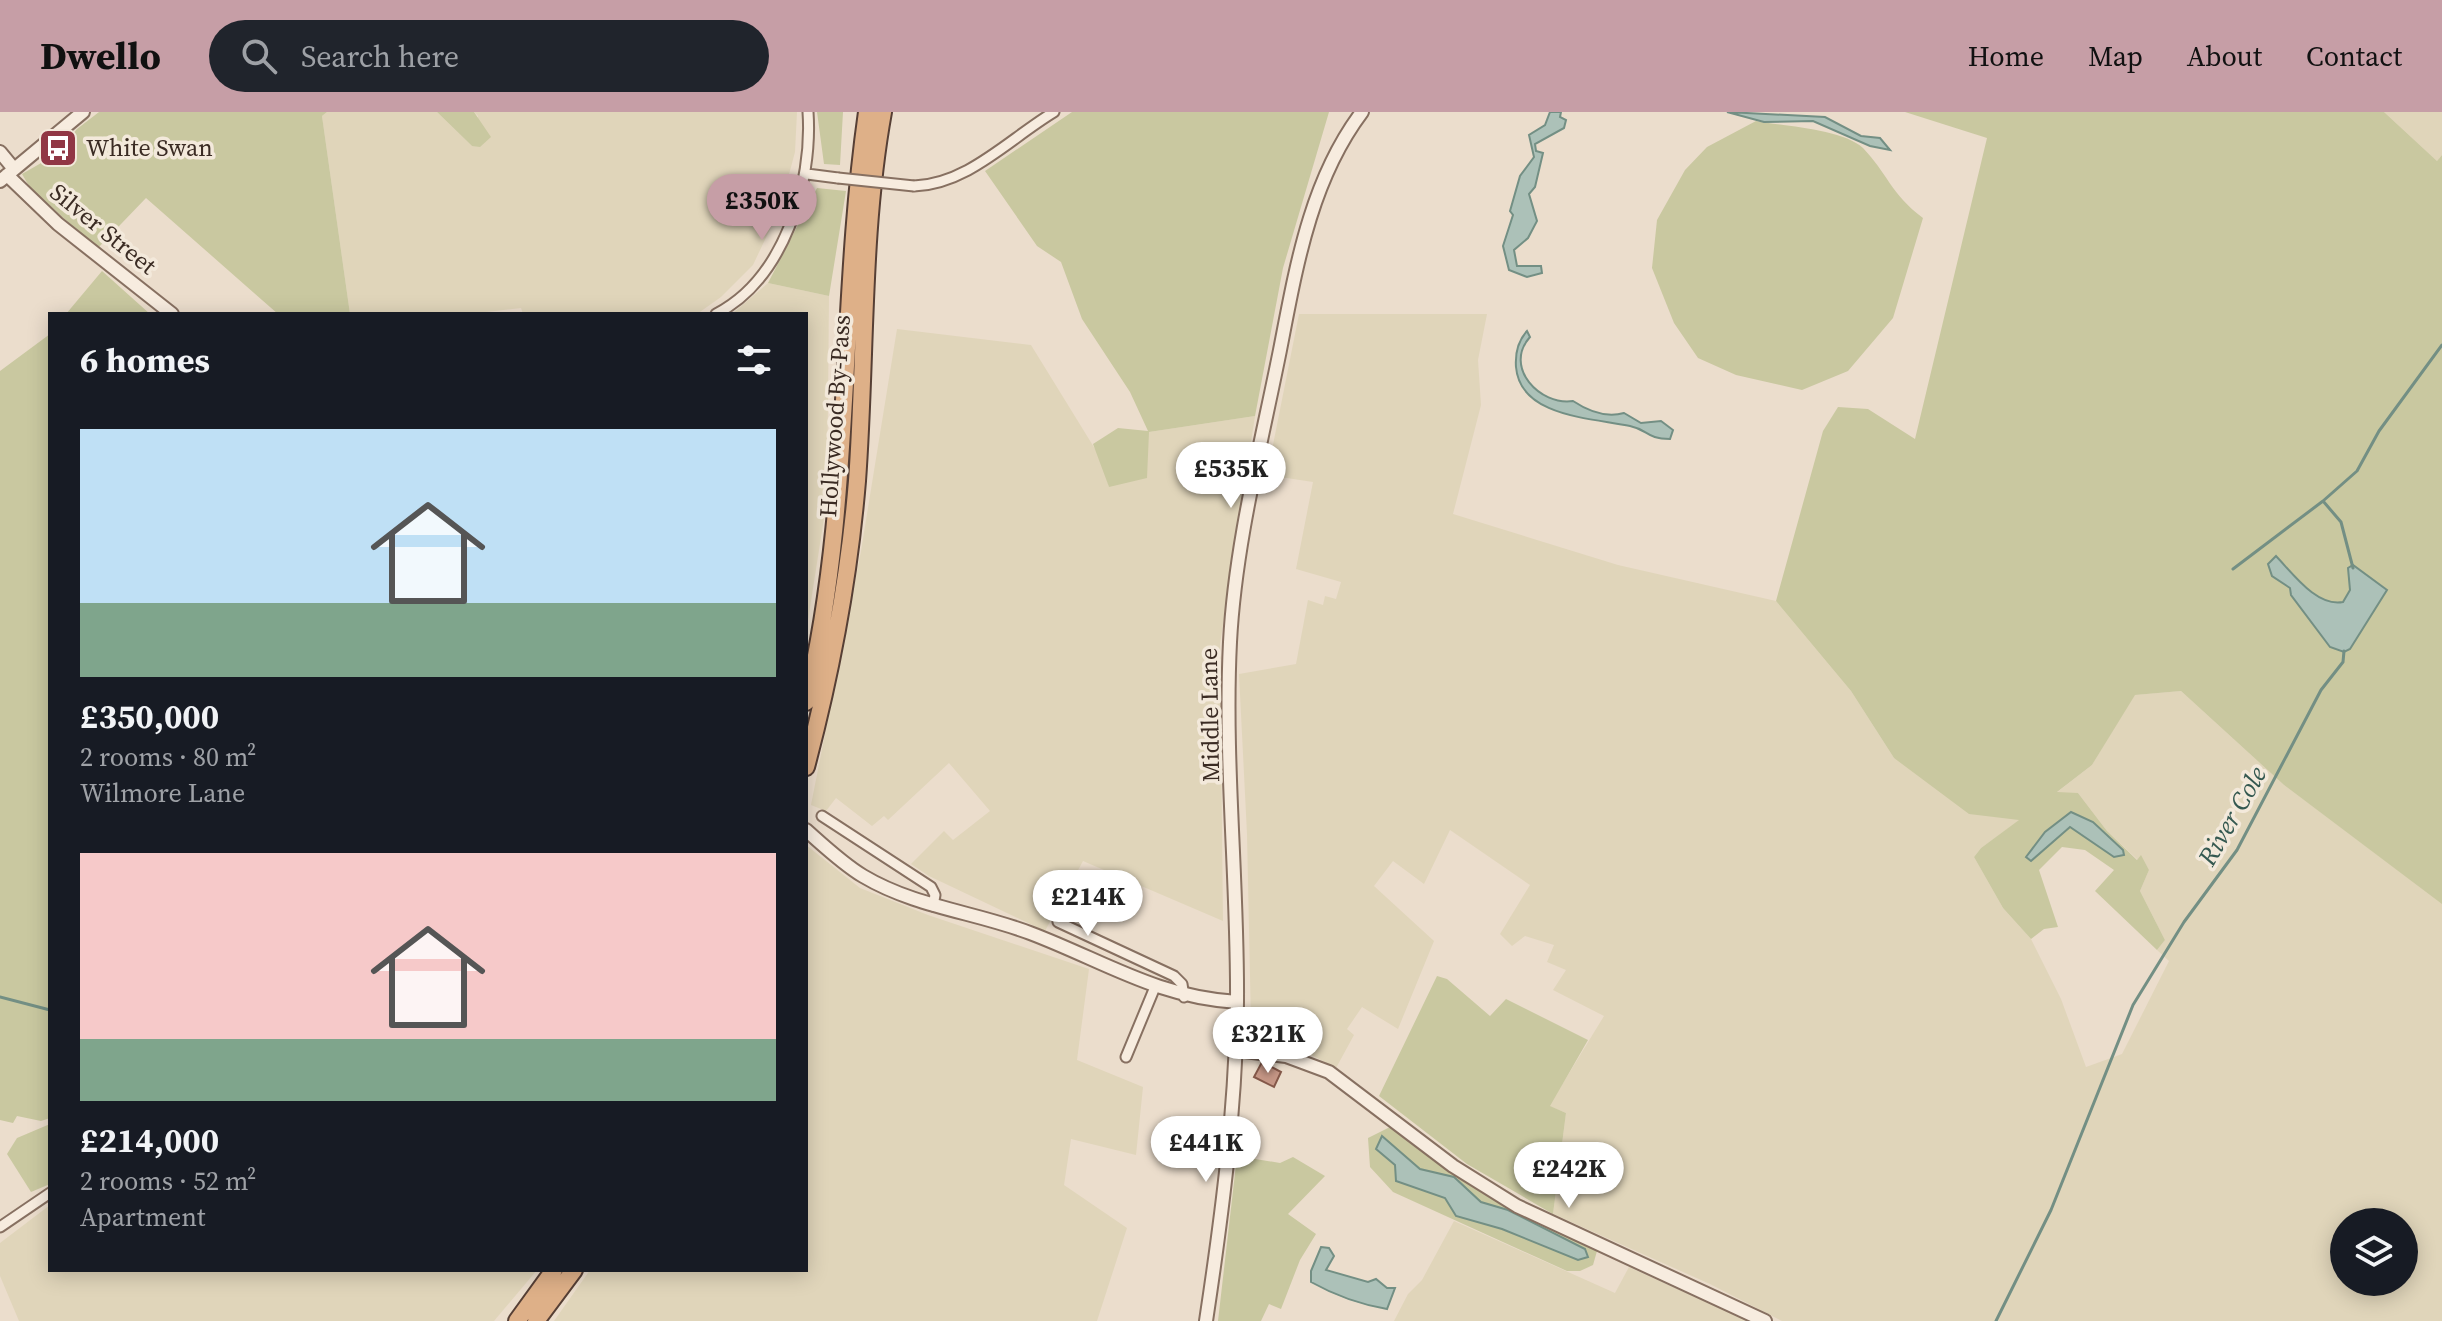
<!DOCTYPE html>
<html lang="en">
<head>
<meta charset="utf-8">
<style>
	:root { --surface:#171b24; --page:#20242c; --text:#f1f3f6; --muted:#9ea1a6; --accent:#c69ea6 }
	body { margin:0; font-family:"Source Serif 4",serif; background:var(--page); color:var(--text); height:100vh; display:flex; flex-direction:column; font-size:30px; white-space:nowrap }
	* { box-sizing:border-box; margin:0 }
	p { font-size:26px; color:var(--muted) }
	.icon { flex:none; width:44px; height:44px; fill:none; stroke:currentColor; stroke-width:2; stroke-linecap:round; stroke-linejoin:round }
	.map { position:relative; flex:1; overflow:hidden }
	.sheet { position:absolute; left:48px; top:200px; width:760px; height:960px; display:flex; flex-direction:column; background:var(--surface); border-radius:0px; box-shadow:0 4px 20px #0003 }
	.sheet>* { flex:none }
	.controls { position:absolute; left:2330px; top:1096px; display:grid; gap:16px }
	.controls a { display:grid; place-items:center; width:88px; height:88px; border-radius:50%; background:var(--surface); box-shadow:0 4px 20px #0003; font-size:40px }
	.price { position:absolute; translate:-50% -68px; padding:0 18px; border-radius:28px; background:#fff; color:#222; font-size:26px; line-height:52px; filter:drop-shadow(0 2px 4px #0008) }
	.price::after { content:''; position:absolute; left:50%; top:48px; width:24px; height:18px; margin-left:-12px; background:inherit; clip-path:polygon(0 0,100% 0,50% 100%) }
	.price.current { background:var(--accent); color:#111 }
	ul { padding:0; list-style:none }
	li { display:grid; align-content:center; gap:16px; height:424px; padding:0 32px }
	li span { display:grid; place-items:center; height:248px; border-radius:0px; color:#555 }
	li>.icon { margin-inline-start:auto }
	span .icon { width:144px; height:144px; fill:#fffc; stroke-width:1 }
	li b { font-size:34px }
	h2 { display:flex; justify-content:space-between; align-items:center; height:96px; padding:0 32px; font-size:34px }
	header { display:flex; align-items:center; gap:48px; box-sizing:border-box; height:112px; padding:0 40px; background:var(--accent); color:#111 }
	header strong { font-size:38px }
	nav { display:flex; gap:44px; margin-inline-start:auto; font-size:28px }
	.search { width:560px; height:72px; background:var(--page); display:flex; align-items:center; gap:20px; box-sizing:border-box; padding:0 28px; border-radius:44px; color:var(--muted); font-size:30px }
	.map>svg:first-child { display:block }
</style>
</head>
<body>
<header>
<strong>Dwello</strong>
<div class="search"><svg class="icon" aria-label="search" viewBox="0 0 24 24"><circle cx="10" cy="10" r="6"/><path d="M15 15l6 6"/></svg>Search here</div>
<nav><a>Home</a><a>Map</a><a>About</a><a>Contact</a></nav>
</header>
<div class="map">
<svg width="2442" height="1209" viewBox="0 0 2442 1209">
	<rect width="100%" height="100%" fill="#ebddcc"/>
	<!-- farmland -->
	<path fill="#e0d5ba" fill-rule="evenodd" d="M327,0H437L472,34L478,4L474,0H797L795,40L780,96L753,153L721,185L697,202H523L521,196L469,202H350L322,4Z
		M2384,0H2442V43L2437,49Z
		M768,171L829,184L827,387L806,521V202H732Z
		M1299,202H1487L1478,248L1481,293L1453,402L1618,453L1776,489L1851,579L1894,646L2020,708L1981,736L1974,745L2003,796L2031,827L2061,887L2086,955L2122,942L2169,849L2157,838L2165,828L2140,779L2149,758L2141,744L2138,748L2107,719L2078,681H2056L2092,653L2134,583L2181,579L2284,673L2442,791V1209H1782L1710,1172L1553,1102L1566,1001L1549,994L1604,904L1553,878L1566,858L1547,850L1554,833L1525,824L1512,834L1500,822L1530,773L1450,718L1424,772L1393,749L1374,774L1434,829L1398,917L1362,895L1347,917L1354,923L1336,956L1251,911L1247,722L1239,562L1296,552L1308,488L1323,493L1325,484L1336,487L1341,470L1296,457L1313,370L1267,363ZM2344,1110H2404V1170H2344Z
		M897,217L1031,233L1100,345L1109,375L1149,320L1255,304L1220,532L1223,809L1083,749L1045,819L929,764L911,752L944,719L953,728L990,699L949,651L888,708L884,704L872,714L836,686L826,699L811,693L861,439Z
		M806,733L860,776L928,803L1089,857L1077,948L1143,975L1136,1043L1071,1027L1064,1073L1127,1116L1097,1209H554L590,1158H806Z
		M50,1093V1158H537L494,1209H19L0,1164V1131Z
		M1454,1109L1615,1181L1629,1155L1748,1209H1394L1408,1182L1422,1168Z"/>
	<!-- green -->
	<path fill="#c9c8a0" d="M99,0H327L322,4L350,202H278L146,86L97,137L29,74L22,62L55,43L77,17Z
		M437,0H474L491,25L480,35L472,34Z
		M817,0H843L840,53L824,52Z
		M1072,0H1329L1283,156L1255,304L1149,320L1147,366L1109,375L1093,332L1118,316L1148,319L1130,280L1082,207L1061,150L1037,134L985,59Z
		M1905,0H2384L2437,49L2442,43V792L2284,673L2181,579L2135,583L2092,653L2057,680L2078,681L2107,719L2137,748L2141,743L2149,758L2140,779L2165,828L2157,838L2095,779L2114,758L2085,738L2062,735L2039,758L2058,815L2044,817L2031,827L2003,796L1974,745L1981,736L2019,708L1969,702L1894,646L1851,579L1776,489L1823,319L1838,295L1868,297L1915,327L1987,26Z
		M1756,9C1782,14 1843,17 1863,36C1887,61 1891,82 1923,106L1893,206L1848,259L1802,278L1736,263L1698,246L1674,211L1652,156L1657,108L1685,58L1707,35Z
		M817,76L846,79L829,184L768,171Z
		M102,159L150,202H66Z
		M50,222V1006L41,1009L17,1004L13,1011L0,1008V259Z
		M1437,864L1447,867L1490,904L1506,887L1588,928L1550,994L1566,1001L1553,1102L1467,1052L1379,984Z
		M50,1012V1072L31,1080L7,1042L17,1026Z
		M1390,1015L1470,1072L1597,1139L1593,1153L1580,1159H1567L1393,1080L1370,1055L1368,1026Z
		M1237,1044L1280,1051L1293,1045L1325,1064L1288,1102L1316,1122L1300,1148L1281,1197L1269,1192L1261,1209H1218Z"/>
	<!-- water -->
	<path fill="#acc1b8" stroke="#738f84" stroke-width="2" d="M1550,0H1561L1560,5L1566,8L1564,16L1535,32L1536,39L1543,41L1535,75L1529,82L1537,109L1528,126L1514,138L1517,154H1541L1542,161L1527,165L1509,158L1503,134L1513,103L1510,99L1520,64L1534,45L1529,23L1545,13Z
		M1727,0L1825,5L1861,24L1880,26L1890,38L1870,34L1813,9L1764,10Z
		M1527,219L1530,225C1503,255 1540,294 1573,289C1588,299 1606,306 1624,301L1641,311L1661,309L1673,318L1670,327C1646,327 1649,318 1630,314C1592,306 1520,305 1516,255C1515,241 1518,229 1527,219Z
		M2276,444C2294,463 2317,495 2343,490L2350,478L2348,456L2353,453L2387,478L2350,537L2344,540L2330,535L2291,483L2290,476L2272,464L2268,452Z
		M2071,700L2093,710L2123,738L2124,743L2114,745L2070,715L2031,749L2026,745L2045,720Z
		M1382,1024L1420,1057L1454,1065L1481,1090L1508,1098L1585,1137L1588,1145L1578,1148L1502,1117L1456,1104L1445,1086L1396,1069L1395,1053L1376,1037Z
		M1321,1135L1329,1136L1334,1144L1326,1158L1368,1170L1376,1167L1387,1176H1395L1387,1197C1358,1192 1336,1184 1311,1170V1159Z"/>
	<g fill="none" stroke-linecap="round" stroke-linejoin="round">
		<!-- stream -->
		<path stroke="#738f84" stroke-width="3" d="M2353,456L2341,410L2323,389L2357,359L2379,319L2442,233
			M2233,457L2323,389
			M0,885L50,898
			M1996,1209L2051,1098L2133,893L2184,810L2237,738L2321,578L2343,550L2344,539"/>
	</g>
	<!-- building -->
	<path fill="#c69786" stroke="#845849" stroke-width="2" d="M1262,950L1281,960L1274,975L1254,965Z"/>
	<g fill="none" stroke-linecap="round" stroke-linejoin="round">
		<defs>
			<path id="minor" d="M807,62L838,66
				M914,74C968,72 1009,27 1054,0
				M716,202C784,167 813,71 808,0
				M822,704L931,775L935,783L933,794
				M1058,810L1174,864L1182,872L1184,885
				M1126,945L1155,875
				M0,1115L50,1081"/>
			<path id="tertiary" d="M0,40L14,57
				M7,63L58,112L172,202
				M0,69L83,0
				M806,718C824,734 843,752 863,764C915,795 975,800 1030,821C1104,849 1156,885 1237,890
				M1236,938L1286,944L1329,960L1453,1054L1517,1094L1765,1209
				M1206,1209C1222,1103 1236,996 1237,889C1238,770 1224,649 1230,530C1235,433 1261,333 1280,238C1296,156 1310,69 1362,0"/>
			<path id="trunk" d="M806,590C853,396 839,196 867,0
				M806,655C831,561 849,466 857,369C866,247 861,121 883,0
				M517,1209L554,1158
				M536,1209L574,1158"/>
		</defs>
		<!-- minor casing -->
		<use href="#minor" stroke="#877061" stroke-width="13"/>
		<!-- tertiary casing -->
		<use href="#tertiary" stroke="#877061" stroke-width="16"/>
		<!-- trunk casing -->
		<use href="#trunk" stroke="#563f35" stroke-width="20"/>
		<!-- minor -->
		<use href="#minor" stroke="#f7ecdf" stroke-width="9"/>
		<!-- tertiary -->
		<use href="#tertiary" stroke="#f7ecdf" stroke-width="12"/>
		<!-- trunk -->
		<use href="#trunk" stroke="#deb088" stroke-width="16"/>
		<defs>
			<path id="minor-bridge" d="M838,66L914,74"/>
		</defs>
		<!-- minor-bridge casing -->
		<use href="#minor-bridge" stroke="#877061" stroke-width="13" stroke-linecap="butt"/>
		<!-- minor-bridge -->
		<use href="#minor-bridge" stroke="#f7ecdf" stroke-width="9"/>
	</g>
	<!-- icons -->
	<defs>
		<symbol id="bus-square" viewBox="-11 -11 22 22"><rect x="-9" y="-9" width="18" height="18" rx="4" fill="#913745" stroke="#f3e9db"/><path d="M-5-6H5V4H4V6H2V4H-2V6H-4V4H-5ZM-3.5-4V0h7V-4ZM-3.5 1.2v1.5H-2V1.2ZM2 1.2v1.5H3.5V1.2Z" fill="#fff"/></symbol>
	</defs>
	<g fill-rule="evenodd">
		<use href="#bus-square" x="36" y="14" width="44" height="44"/>
	</g>
	<g text-anchor="middle" stroke-width="7" stroke-linejoin="round" paint-order="stroke">
		<!-- poi labels -->
		<g font-size="24" fill="#3a2b23" stroke="#f3e9db" text-anchor="start">
			<text x="86" y="44">White Swan</text>
		</g>
		<!-- street labels -->
		<g font-size="24" fill="#3a2b23" stroke="#f3e9db">
			<text transform="translate(103 117) rotate(39)" y="8">Silver Street</text>
			<text transform="translate(835 304) rotate(-86)" y="8">Hollywood By-Pass</text>
			<text transform="translate(1210 603) rotate(-91)" y="8">Middle Lane</text>
		</g>
		<!-- water labels -->
		<g font-size="26" font-style="italic" fill="#345850" stroke="#f3e9db">
			<text transform="translate(2232 704) rotate(-60)" y="9">River Cole</text>
		</g>
	</g>
</svg>
<div class="controls">
<a><svg class="icon" aria-label="layers" viewBox="0 0 24 24"><path d="M12 4l9 5-9 5-9-5zM3 14l9 5 9-5"/></svg></a>
</div>
<b class="price current" style="left:762px;top:130px">£350K</b>
<b class="price" style="left:1231px;top:398px">£535K</b>
<b class="price" style="left:1088px;top:826px">£214K</b>
<b class="price" style="left:1268px;top:963px">£321K</b>
<b class="price" style="left:1206px;top:1072px">£441K</b>
<b class="price" style="left:1569px;top:1098px">£242K</b>
<section class="sheet">
<h2>6 homes<svg class="icon" aria-label="filters" viewBox="0 0 24 24"><path d="M4 7h16M4 17h16"/><circle cx="9" cy="7" r="2"/><circle cx="15" cy="17" r="2"/></svg></h2>
<ul>
<li><span style="background:linear-gradient(#bfe0f5 70%,#7fa58c 0)"><svg class="icon" aria-label="home" viewBox="0 0 24 24"><path d="M3 11l9-7 9 7M6 9v11h12V9"/></svg></span><div><b>£350,000</b><p>2 rooms · 80 m²</p><p>Wilmore Lane</p></div></li>
<li><span style="background:linear-gradient(#f6c9c9 75%,#7fa58c 0)"><svg class="icon" aria-label="home" viewBox="0 0 24 24"><path d="M3 11l9-7 9 7M6 9v11h12V9"/></svg></span><div><b>£214,000</b><p>2 rooms · 52 m²</p><p>Apartment</p></div></li>
</ul>
</section>
</div>
</body>
</html>
